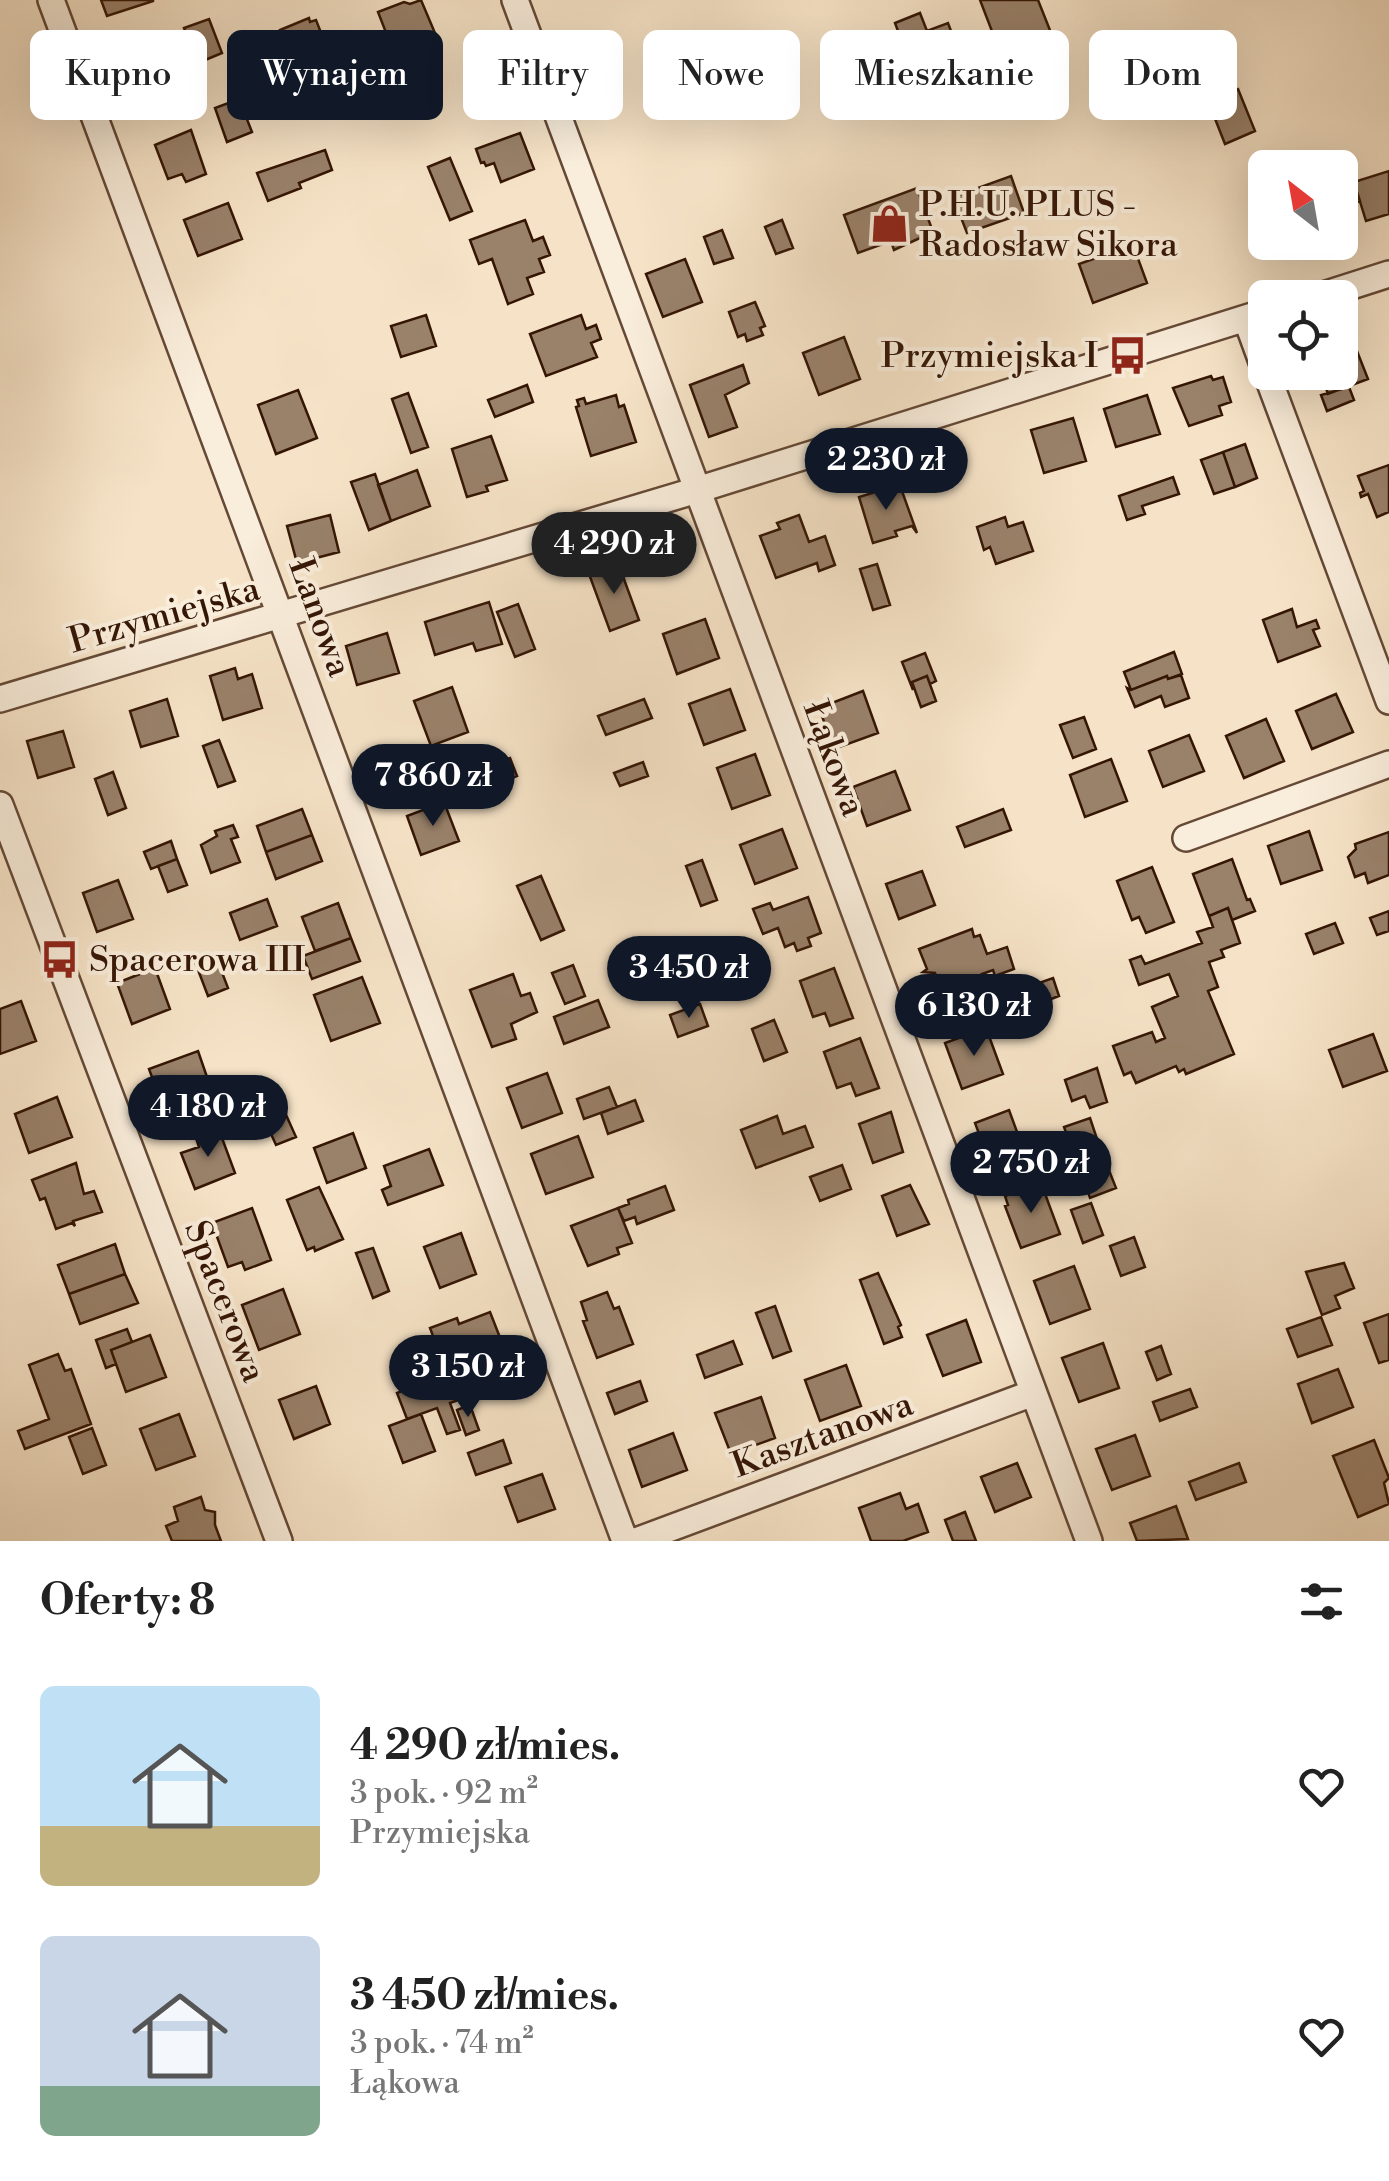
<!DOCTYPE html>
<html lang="pl">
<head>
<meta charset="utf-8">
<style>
	:root { --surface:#fff; --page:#f6f6f6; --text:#222; --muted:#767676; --accent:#111827 }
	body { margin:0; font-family:"Libre Bodoni",serif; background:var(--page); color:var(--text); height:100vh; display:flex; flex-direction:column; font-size:38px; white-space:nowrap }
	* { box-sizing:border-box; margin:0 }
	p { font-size:32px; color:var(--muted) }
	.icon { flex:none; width:55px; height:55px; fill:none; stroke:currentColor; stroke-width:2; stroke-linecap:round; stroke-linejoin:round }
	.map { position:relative; height:1541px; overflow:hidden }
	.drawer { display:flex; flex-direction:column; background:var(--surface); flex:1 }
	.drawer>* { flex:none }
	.banner { position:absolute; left:30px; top:30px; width:1330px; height:90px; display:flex; gap:20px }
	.needle { width:65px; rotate:329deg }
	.controls { position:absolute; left:1248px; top:150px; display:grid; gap:20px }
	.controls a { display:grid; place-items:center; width:110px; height:110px; border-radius:15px; background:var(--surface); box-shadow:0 10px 40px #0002; font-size:50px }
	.price { position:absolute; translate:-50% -85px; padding:0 22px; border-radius:35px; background:var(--accent); color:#fff; font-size:32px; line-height:65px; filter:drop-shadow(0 2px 5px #0008) }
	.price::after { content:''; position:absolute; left:50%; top:60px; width:30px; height:22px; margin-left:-15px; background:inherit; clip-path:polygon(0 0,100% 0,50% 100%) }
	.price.current { background:#222; color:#fff }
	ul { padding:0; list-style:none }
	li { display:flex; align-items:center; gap:30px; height:250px; padding:0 40px }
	li span { display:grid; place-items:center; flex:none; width:280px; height:200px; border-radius:15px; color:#555 }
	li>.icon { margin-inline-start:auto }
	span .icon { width:120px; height:120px; fill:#fffc; stroke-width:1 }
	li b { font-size:42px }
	h2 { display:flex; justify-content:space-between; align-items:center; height:120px; padding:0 40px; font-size:42px }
	.pill { padding:0 35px; border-radius:15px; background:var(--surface); box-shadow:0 10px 40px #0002; font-size:35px; line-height:90px }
	.pill.current { background:var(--accent); color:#fff }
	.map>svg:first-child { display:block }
</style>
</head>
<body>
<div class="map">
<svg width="1389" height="1541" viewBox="0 0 1389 1541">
	<rect width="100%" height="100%" fill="#f6e3c7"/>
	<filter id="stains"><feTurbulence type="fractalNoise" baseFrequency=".002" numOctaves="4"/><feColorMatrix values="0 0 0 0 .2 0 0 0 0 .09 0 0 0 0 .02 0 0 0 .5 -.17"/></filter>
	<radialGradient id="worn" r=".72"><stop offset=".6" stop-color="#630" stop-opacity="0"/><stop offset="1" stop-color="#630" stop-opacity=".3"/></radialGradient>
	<!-- building -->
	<path fill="#99816a" stroke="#351605" stroke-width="2.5" d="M101,0H153V1L107,16Z
		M421,0L440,45L423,51L422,61L413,65L405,58L397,61L378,12L404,2L410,4Z
		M980,0H1038L1059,53L1008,73Z
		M920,13L927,31L948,23L964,65L929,78L924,65L912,69L895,23Z
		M309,18L310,22L316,20L329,53L300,64L298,60L293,62L280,30Z
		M209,19L222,53L198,63L184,28Z
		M161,51L176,96L159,103L155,94L139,100L125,65Z
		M1238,89L1255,131L1225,144L1208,101Z
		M239,99L252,132L227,142L215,108Z
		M191,130L206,174L186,182L182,174L168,179L155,145Z
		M520,133L534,169L501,182L494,163L486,166L484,162L481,163L476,149Z
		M325,150L332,170L299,183L301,188L268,201L257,173Z
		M450,158L472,211L450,220L428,167Z
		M1389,171V214L1366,221L1354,182Z
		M1351,174L1360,201L1346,205L1340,177Z
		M1011,176L1024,213L967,233L953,197Z
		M917,188L933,232L894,250L891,241L858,253L844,215Z
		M228,203L242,239L198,256L184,220Z
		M525,220L533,241L543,237L550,255L539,259L544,272L527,278L533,294L508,304L492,259L479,264L470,240Z
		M782,220L793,248L776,254L765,227Z
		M722,230L733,258L714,264L704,237Z
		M1133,245L1147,283L1093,303L1079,264Z
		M685,259L702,302L663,317L646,274Z
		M755,302L765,326L760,328L763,335L747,341L745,334L738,337L729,312Z
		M426,315L436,346L401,357L391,326Z
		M581,315L586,329L596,325L601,339L591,343L597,357L546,376L530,334Z
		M844,337L860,379L819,395L803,353Z
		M1353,341L1368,379L1328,394L1320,372H1340V346Z
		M743,365L749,383L725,395L737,427L709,437L690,385Z
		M1211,376L1213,380L1223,377L1231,402L1219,406L1222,415L1189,426L1173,388Z
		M527,385L533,402L495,417L488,400Z
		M1349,387L1354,400L1327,411L1321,395Z
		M298,390L317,438L276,454L258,405Z
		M408,393L428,447L411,453L392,399Z
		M616,395L619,407L624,405L636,442L591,456L576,407L579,406L577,400L584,398L586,404Z
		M1147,395L1160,434L1116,447L1104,409Z
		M1073,418L1086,461L1044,473L1031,430Z
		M491,436L507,480L486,486L488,491L467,497L452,449Z
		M1245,444L1257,478L1235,487L1223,452Z
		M1223,452L1235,487L1214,494L1201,460Z
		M1389,465V512L1377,517L1368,494L1361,497L1360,493L1364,491L1358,476Z
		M417,470L430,506L391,521L378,485Z
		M375,474L391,521L369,530L351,482Z
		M1173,477L1179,494L1142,506L1145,514L1127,520L1119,496Z
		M898,480L917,533L912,526L895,531L897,536L873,543L859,497L899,485Z
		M330,515L339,552L297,563L287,526Z
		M799,515L809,542L825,536L835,565L819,571L817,563L776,578L760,536L780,529L777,523Z
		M1005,517L1008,527L1023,522L1033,551L996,564L990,547L984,550L977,527Z
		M618,563L639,620L610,631L589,574Z
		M877,564L890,605L873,610L860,569Z
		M489,602L502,644L476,651L473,643L435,655L425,622Z
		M518,604L535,649L515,657L497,612Z
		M1292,609L1297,627L1316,620L1319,628L1313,630L1320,646L1278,662L1263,620Z
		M705,619L719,658L677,674L663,634Z
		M387,633L399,673L357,685L346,646Z
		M1174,652L1182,674L1168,679L1167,676L1131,690L1124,672Z
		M925,653L936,681L930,684L927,676L912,682L913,690L902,662Z
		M235,668L238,679L252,674L262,708L223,720L210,676Z
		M1181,675L1189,698L1165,707L1161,696L1135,707L1127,688L1131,690L1167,676L1168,679Z
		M927,676L936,701L921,707L912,682Z
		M452,687L468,732L431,746L414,701Z
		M730,689L745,730L704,745L689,704Z
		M863,691L878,733L834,749L819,708Z
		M1336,694L1353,732L1312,749L1296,711Z
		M167,699L178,736L141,747L130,711Z
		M644,699L652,718L606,735L598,716Z
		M1084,717L1096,749L1073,758L1060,725Z
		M1266,719L1284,761L1244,778L1226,736Z
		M63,731L74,767L38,778L27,741Z
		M1189,735L1204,771L1163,787L1149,751Z
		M219,740L235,781L218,787L203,746Z
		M755,754L770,795L732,809L717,768Z
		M510,758L517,776L472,793L465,774Z
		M1111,759L1127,801L1085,817L1070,775Z
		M643,762L648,776L620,786L614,773Z
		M895,771L910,810L867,826L853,787Z
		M113,772L126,808L108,815L95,779Z
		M444,802L459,841L421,855L407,816Z
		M302,809L312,835L266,852L257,826Z
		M1003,809L1011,830L965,847L957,827Z
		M233,825L238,837L231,839L240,862L211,873L201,845L217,836L215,831Z
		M782,829L797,868L755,884L740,845Z
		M1309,831L1322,870L1281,884L1268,846Z
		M1389,832V875L1368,883L1365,873L1355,877L1348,857L1356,849L1355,844Z
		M312,835L322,861L276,879L266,852Z
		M171,841L177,859L151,869L144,852Z
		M177,859L187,885L168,892L158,866Z
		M1232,859L1247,900L1250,899L1255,911L1232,920L1228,908L1209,916L1193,874Z
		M702,860L717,900L701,906L686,866Z
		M1152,867L1174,922L1146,933L1139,917L1132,920L1117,881Z
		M922,871L935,905L899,919L886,884Z
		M541,876L564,930L541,940L517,886Z
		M118,880L133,919L97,932L83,893Z
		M808,897L821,933L808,938L811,946L797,951L794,943L785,947L778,928L763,934L753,909L770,903L773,910Z
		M267,899L277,926L240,940L230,913Z
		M338,903L351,938L315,951L302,917Z
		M1228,908L1240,943L1221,950L1224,957L1209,962L1218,987L1208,991L1234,1054L1186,1074L1184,1069L1179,1072L1176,1066L1136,1083L1131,1072L1124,1075L1113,1046L1152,1032L1156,1042L1165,1038L1152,1007L1178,996L1169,974L1139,985L1130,960L1141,956L1145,964L1202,943L1197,932L1213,927L1209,916Z
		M1389,911V931L1377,935L1370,918Z
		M1335,923L1343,943L1314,954L1306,934Z
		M972,929L974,937L980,935L987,954L1007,947L1014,969L995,976L993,970L982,974L984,978L942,991L935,973L923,972L927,969L919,949Z
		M351,938L360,961L312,979L303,956Z
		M739,951L744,967L710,980L704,965Z
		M215,954L228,988L208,996L195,962Z
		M573,965L585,996L565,1004L552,973Z
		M155,968L170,1009L132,1024L117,983Z
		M834,968L853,1018L830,1026L825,1013L813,1017L800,981Z
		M513,974L521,996L530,993L537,1012L511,1024L516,1039L492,1047L470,990Z
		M362,977L380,1023L331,1041L314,995Z
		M1053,978L1059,996L1015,1013L1008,994Z
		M598,1000L609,1027L564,1044L554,1017Z
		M21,1001L36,1041L0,1054V1009Z
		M700,1004L708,1026L678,1037L670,1015Z
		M774,1020L787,1052L764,1061L752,1029Z
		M986,1028L1003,1074L962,1089L945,1043Z
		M1373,1034L1387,1071L1343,1087L1329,1050Z
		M860,1038L879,1088L856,1096L851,1083L837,1088L824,1052Z
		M198,1051L208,1080L217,1077L225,1101L173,1120L167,1102L162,1104L149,1069Z
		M1097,1068L1107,1102L1090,1108L1085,1096L1072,1101L1065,1080Z
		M547,1073L562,1113L522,1128L507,1088Z
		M609,1087L617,1107L584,1119L577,1099Z
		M57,1097L72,1137L29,1153L15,1114Z
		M278,1097L296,1137L276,1145L258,1105Z
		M635,1100L643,1121L608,1134L601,1113Z
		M1009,1110L1024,1151L990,1163L975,1123Z
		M891,1112L903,1152L873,1163L859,1124Z
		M777,1116L783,1134L805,1126L813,1147L756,1168L741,1130Z
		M1090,1118L1099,1145L1074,1154L1064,1127Z
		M219,1130L235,1173L195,1189L181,1153L199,1147L196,1138Z
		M353,1133L366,1168L327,1183L314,1148Z
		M578,1136L593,1177L546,1194L531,1154Z
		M1099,1145L1116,1188L1090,1198L1074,1154Z
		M429,1149L443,1185L388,1205L382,1190L391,1186L384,1166Z
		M76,1163L84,1194L94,1191L102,1212L73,1221L75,1226L72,1223L56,1229L45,1198L40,1200L32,1180Z
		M842,1165L851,1189L820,1201L810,1177Z
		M1041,1183L1060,1234L1021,1248L1005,1206L1008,1205L1005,1196Z
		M910,1185L929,1224L897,1236L882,1196Z
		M665,1186L674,1210L637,1224L635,1217L624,1221L618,1208L629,1204L628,1200Z
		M319,1187L343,1239L315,1251L314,1247L307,1250L287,1200Z
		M1091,1203L1103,1235L1083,1243L1071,1210Z
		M252,1208L271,1260L245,1270L242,1262L228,1267L212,1223Z
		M618,1208L632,1243L617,1248L619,1254L588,1266L571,1226Z
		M461,1233L476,1274L440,1288L424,1247Z
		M1134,1237L1145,1267L1121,1276L1110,1246Z
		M115,1244L125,1274L69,1294L58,1265Z
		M373,1248L389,1291L373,1298L356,1253Z
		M1344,1263L1354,1288L1335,1296L1340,1308L1322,1315L1306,1272Z
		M1074,1266L1090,1309L1050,1324L1034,1281Z
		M878,1273L901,1325L898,1327L902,1337L884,1344L860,1280Z
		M125,1274L138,1303L80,1324L69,1294Z
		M283,1289L300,1334L259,1350L242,1305Z
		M607,1292L614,1309L619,1307L633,1344L597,1358L583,1321L587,1320L581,1302Z
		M775,1306L791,1351L773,1358L756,1313Z
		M490,1312L506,1353L469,1366L460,1344L439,1352L430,1328L457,1318L459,1324Z
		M1389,1314V1360L1379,1363L1364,1323Z
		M1321,1317L1332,1345L1298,1357L1287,1329Z
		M966,1320L981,1362L943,1376L927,1335Z
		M127,1329L132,1342L111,1350L116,1364L106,1368L96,1340Z
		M150,1335L166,1377L126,1392L111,1350Z
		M733,1341L742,1364L705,1378L697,1355Z
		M1103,1343L1119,1388L1079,1402L1062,1358Z
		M1161,1346L1171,1374L1157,1380L1146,1352Z
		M58,1354L65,1371L71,1369L91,1424L25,1449L18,1431L49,1419L29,1365Z
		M846,1365L861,1406L820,1421L805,1380Z
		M1338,1369L1353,1407L1312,1423L1298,1384Z
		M454,1380L461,1399L450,1403L460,1430L447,1434L437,1408L407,1419L397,1393L415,1386L418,1394Z
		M640,1381L647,1401L615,1414L607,1393Z
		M316,1386L330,1424L294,1439L279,1400Z
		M1190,1389L1197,1407L1160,1421L1153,1402Z
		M761,1397L775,1438L731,1454L715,1413Z
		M470,1405L479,1430L466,1435L457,1410Z
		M179,1414L195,1456L156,1470L140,1429Z
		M421,1414L435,1451L403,1463L389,1426Z
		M92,1428L106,1465L83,1474L69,1437Z
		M673,1433L687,1470L642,1487L629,1450Z
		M1135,1435L1150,1476L1112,1490L1096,1449Z
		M503,1440L511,1463L476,1475L468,1453Z
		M1374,1440L1389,1478L1384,1483L1389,1504L1358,1517L1333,1456Z
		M1017,1463L1031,1497L995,1512L981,1477Z
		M1239,1463L1246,1482L1196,1500L1189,1482Z
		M542,1474L555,1509L518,1522L505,1487Z
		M900,1493L906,1509L918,1504L928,1532L903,1541H871L859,1508Z
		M201,1497L205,1510L215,1512V1525L221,1541H172L166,1526L178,1521L174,1507Z
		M1176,1506L1188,1539L1137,1541L1130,1523Z
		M965,1512L976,1541H953L945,1520Z"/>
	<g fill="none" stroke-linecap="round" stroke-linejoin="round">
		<defs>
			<path id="minor" d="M51,0L625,1541
				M515,0L1089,1541
				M1314,298L1389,274
				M1246,318L1265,370
				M1266,372L1389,701
				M0,699L697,490L1265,312
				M0,805L279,1541
				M1186,838L1389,764
				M636,1541L1033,1393"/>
		</defs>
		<!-- minor casing -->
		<use href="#minor" stroke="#654936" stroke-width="30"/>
		<!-- minor -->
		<use href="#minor" stroke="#f9eddb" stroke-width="25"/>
	</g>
	<!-- icons -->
	<defs>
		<symbol id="shop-bare" viewBox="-9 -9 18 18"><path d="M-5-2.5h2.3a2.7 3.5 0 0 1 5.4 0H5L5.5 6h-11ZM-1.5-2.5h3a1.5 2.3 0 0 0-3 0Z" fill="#8f2418" stroke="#f9eddb" stroke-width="2.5" paint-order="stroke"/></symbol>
		<symbol id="bus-bare" viewBox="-9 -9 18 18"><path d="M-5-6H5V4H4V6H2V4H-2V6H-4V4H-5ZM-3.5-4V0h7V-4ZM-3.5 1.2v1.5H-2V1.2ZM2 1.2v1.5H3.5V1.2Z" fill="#8f2418" stroke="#f9eddb" stroke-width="2.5" paint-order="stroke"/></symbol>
	</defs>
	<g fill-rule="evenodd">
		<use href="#shop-bare" x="862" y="196" width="55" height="55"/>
		<use href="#bus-bare" x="1100" y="328" width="55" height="55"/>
		<use href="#bus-bare" x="32" y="932" width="55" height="55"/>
	</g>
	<g text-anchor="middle" stroke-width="8" stroke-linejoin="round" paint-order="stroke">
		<!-- poi labels -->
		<g font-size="35" fill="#351605" stroke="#f9eddb" text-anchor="start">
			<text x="919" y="216">P.H.U. PLUS -<tspan x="919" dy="40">Radosław Sikora</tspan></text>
			<text x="1098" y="367" text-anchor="end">Przymiejska I</text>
			<text x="89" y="971">Spacerowa III</text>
		</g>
		<!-- street labels -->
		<g font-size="35" fill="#351605" stroke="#f9eddb">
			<text transform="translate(164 614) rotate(-16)" y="12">Przymiejska</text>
			<text transform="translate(321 617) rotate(70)" y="12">Łanowa</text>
			<text transform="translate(835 758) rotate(70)" y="12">Łąkowa</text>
			<text transform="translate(226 1301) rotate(69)" y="12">Spacerowa</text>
			<text transform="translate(822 1434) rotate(-20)" y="12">Kasztanowa</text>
		</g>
	</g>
	<rect width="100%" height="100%" filter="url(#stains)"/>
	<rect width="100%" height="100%" fill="url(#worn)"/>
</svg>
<div class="controls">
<a><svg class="needle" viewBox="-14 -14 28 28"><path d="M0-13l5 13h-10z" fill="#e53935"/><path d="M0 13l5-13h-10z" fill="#767676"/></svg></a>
<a><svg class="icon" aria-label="locate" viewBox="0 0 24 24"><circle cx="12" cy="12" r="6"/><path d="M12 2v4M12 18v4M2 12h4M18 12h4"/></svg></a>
</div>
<b class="price" style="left:886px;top:513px">2 230 zł</b>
<b class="price current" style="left:614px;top:597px">4 290 zł</b>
<b class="price" style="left:433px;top:829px">7 860 zł</b>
<b class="price" style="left:689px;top:1021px">3 450 zł</b>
<b class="price" style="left:974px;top:1059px">6 130 zł</b>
<b class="price" style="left:208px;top:1160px">4 180 zł</b>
<b class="price" style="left:1031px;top:1216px">2 750 zł</b>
<b class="price" style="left:468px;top:1420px">3 150 zł</b>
<div class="banner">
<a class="pill">Kupno</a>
<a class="pill current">Wynajem</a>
<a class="pill">Filtry</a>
<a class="pill">Nowe</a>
<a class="pill">Mieszkanie</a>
<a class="pill">Dom</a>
</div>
</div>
<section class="drawer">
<h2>Oferty: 8<svg class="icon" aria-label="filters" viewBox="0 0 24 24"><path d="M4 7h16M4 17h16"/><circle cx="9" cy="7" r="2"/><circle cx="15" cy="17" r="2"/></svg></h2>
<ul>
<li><span style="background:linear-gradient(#bfe0f5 70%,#c2b280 0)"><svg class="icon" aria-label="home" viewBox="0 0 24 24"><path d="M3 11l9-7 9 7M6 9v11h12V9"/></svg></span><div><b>4 290 zł/mies.</b><p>3 pok. · 92 m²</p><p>Przymiejska</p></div><svg class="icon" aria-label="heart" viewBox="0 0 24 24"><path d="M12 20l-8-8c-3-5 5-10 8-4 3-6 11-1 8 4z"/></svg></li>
<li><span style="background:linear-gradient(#c9d6e8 75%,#7fa58c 0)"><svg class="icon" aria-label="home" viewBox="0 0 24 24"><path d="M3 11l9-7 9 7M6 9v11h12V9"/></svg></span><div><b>3 450 zł/mies.</b><p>3 pok. · 74 m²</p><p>Łąkowa</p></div><svg class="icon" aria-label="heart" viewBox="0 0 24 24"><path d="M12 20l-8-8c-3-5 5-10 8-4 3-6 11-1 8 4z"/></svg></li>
</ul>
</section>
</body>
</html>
